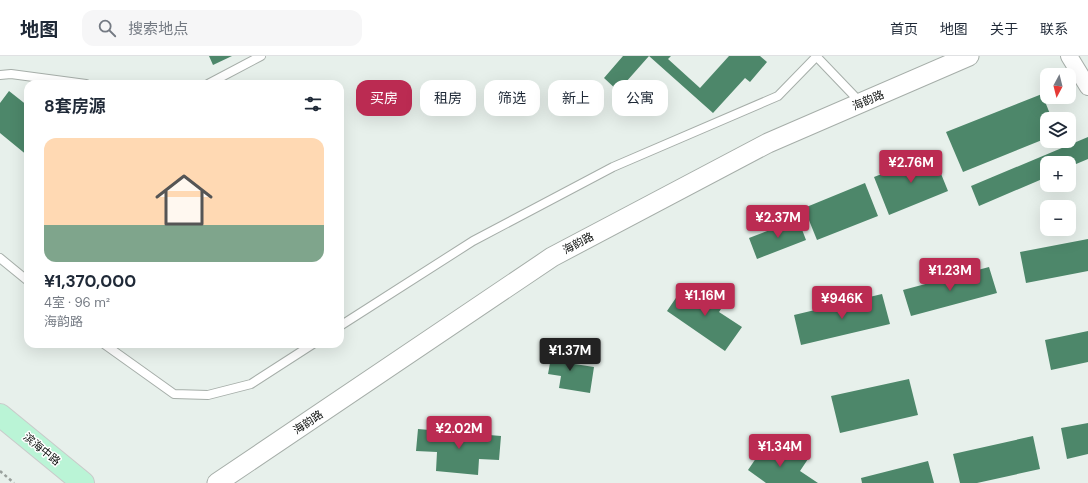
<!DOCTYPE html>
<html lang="zh">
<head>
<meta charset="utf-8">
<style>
	:root { --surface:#fff; --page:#f6f6f7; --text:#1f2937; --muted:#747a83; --line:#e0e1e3; --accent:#bb2b52 }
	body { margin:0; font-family:"DM Sans","Noto Sans SC",sans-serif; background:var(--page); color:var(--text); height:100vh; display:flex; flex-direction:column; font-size:15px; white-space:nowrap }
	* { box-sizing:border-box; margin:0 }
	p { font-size:13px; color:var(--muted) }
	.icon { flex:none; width:22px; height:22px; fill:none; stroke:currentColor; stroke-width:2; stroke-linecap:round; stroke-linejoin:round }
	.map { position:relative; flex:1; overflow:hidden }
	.drawer { position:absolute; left:24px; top:24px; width:320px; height:268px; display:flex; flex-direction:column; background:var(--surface); border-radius:12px; box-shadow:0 4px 16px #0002 }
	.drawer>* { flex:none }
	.top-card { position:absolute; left:356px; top:24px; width:380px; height:36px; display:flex; gap:8px }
	.needle { width:26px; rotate:187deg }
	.controls { position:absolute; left:1040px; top:12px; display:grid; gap:8px }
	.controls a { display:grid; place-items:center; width:36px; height:36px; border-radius:8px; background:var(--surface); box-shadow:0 4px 16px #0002; font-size:20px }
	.price { position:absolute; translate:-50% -34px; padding:0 9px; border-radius:4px; background:var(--accent); color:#fff; font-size:13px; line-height:26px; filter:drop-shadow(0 1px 2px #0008) }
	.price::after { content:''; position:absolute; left:50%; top:24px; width:12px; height:9px; margin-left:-6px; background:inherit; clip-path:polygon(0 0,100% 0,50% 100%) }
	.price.on { background:#222; color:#fff }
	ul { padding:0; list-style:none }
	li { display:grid; align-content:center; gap:8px; height:212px; padding:0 20px }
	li+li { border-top:1px solid var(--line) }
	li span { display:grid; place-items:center; height:124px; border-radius:12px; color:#555 }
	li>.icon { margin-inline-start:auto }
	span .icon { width:72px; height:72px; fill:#fffc; stroke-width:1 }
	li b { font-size:17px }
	h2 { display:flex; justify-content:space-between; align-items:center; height:48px; padding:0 20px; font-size:17px }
	.tag { padding:0 14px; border-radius:12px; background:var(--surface); box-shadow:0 4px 16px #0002; font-size:14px; line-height:36px }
	.tag.on { background:var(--accent); color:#fff }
	header { display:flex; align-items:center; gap:24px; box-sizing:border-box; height:56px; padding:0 20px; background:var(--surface); border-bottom:1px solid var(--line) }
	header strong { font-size:19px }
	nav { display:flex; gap:22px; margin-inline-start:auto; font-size:14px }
	.search { width:280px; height:36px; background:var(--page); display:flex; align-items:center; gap:10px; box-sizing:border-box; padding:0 14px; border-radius:12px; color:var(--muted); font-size:15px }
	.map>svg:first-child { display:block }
</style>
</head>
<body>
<header>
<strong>地图</strong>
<div class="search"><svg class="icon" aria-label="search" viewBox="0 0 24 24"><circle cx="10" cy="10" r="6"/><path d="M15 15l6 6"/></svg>搜索地点</div>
<nav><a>首页</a><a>地图</a><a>关于</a><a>联系</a></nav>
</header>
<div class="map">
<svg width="1088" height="427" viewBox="0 0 1088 427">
	<rect width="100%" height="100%" fill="#e7f0eb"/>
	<!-- building -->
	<path fill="#4d876a" d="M209,0H232L213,9Z
		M623,0H671L668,3L700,32L729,0H760L767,6L750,26L745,22L713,57L649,0L618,35L604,22Z
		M9,35L28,50V100L0,77V47Z
		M1042,38L1052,63H1047V82L963,116L946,76Z
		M1088,81V103L1069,111V107H1047V121L979,150L971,130Z
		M933,98L948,135L889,159L874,121Z
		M865,127L878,160L817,184L804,152Z
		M798,163L806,184L757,203L749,182Z
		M1088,183V215L1026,227L1020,196Z
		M989,211L997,237L911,260L903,234Z
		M684,230L704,244L712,234L727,244L719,256L742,271L725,295L667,255Z
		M882,238L890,268L801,289L794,259Z
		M1088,275V306L1051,314L1045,284Z
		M553,291L570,294L568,307L594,311L590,337L559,332L561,320L548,318Z
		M909,323L918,359L840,377L831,340Z
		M1088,367V398L1067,403L1061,372Z
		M418,373L501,380L499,404L479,403L478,419L436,415L437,396L416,395Z
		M1033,380L1040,413L977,427H960L953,398Z
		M765,389L785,403L793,392L808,403L800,415L818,427H766L748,414Z
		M928,405L934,427H862L861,422Z"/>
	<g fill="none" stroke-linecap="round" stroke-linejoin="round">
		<defs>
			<path id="service" d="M816,0L861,47
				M0,19L11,18L86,28
				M208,28L261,0
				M0,202L28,225
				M340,270L473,185L613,111L778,40L816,1
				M104,288L174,338L208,339L251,328L313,288"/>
			<path id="minor" d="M1069,0L1088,31"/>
			<path id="tertiary" d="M217,427L552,201L768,87L969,0"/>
			<path id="primary" d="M0,359L83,427"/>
		</defs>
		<!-- service casing -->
		<use href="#service" stroke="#a6aea9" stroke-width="10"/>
		<!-- minor casing -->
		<use href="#minor" stroke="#a6aea9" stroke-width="18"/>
		<!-- tertiary casing -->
		<use href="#tertiary" stroke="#a6aea9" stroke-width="21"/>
		<!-- primary casing -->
		<use href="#primary" stroke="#c9caca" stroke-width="24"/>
		<!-- path -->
		<path stroke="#99a09c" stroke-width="2.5" stroke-dasharray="3 3" stroke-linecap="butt" d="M0,415L14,427"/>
		<!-- service -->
		<use href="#service" stroke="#fff" stroke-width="8"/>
		<!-- minor -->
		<use href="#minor" stroke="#fff" stroke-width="16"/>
		<!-- tertiary -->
		<use href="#tertiary" stroke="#fff" stroke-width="19"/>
		<!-- primary -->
		<use href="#primary" stroke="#baf4d6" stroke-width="22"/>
	</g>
	<g text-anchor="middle" stroke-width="3" stroke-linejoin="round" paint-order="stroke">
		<!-- street labels -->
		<g font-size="11" fill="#0b0e0c" stroke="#fff">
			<text transform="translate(868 44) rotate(-23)" y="4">海韵路</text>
			<text transform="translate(578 187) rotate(-28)" y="4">海韵路</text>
			<text transform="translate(308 366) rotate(-34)" y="4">海韵路</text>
			<text transform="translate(42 393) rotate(39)" y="4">滨海中路</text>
		</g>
	</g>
</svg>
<div class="controls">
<a><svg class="needle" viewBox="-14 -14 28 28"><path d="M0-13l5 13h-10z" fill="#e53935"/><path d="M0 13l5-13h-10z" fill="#747a83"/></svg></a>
<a><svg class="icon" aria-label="layers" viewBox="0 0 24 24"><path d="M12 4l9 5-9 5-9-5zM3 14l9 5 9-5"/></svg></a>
<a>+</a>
<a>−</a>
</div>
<b class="price" style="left:911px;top:128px">¥2.76M</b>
<b class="price" style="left:778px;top:183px">¥2.37M</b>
<b class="price" style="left:950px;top:236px">¥1.23M</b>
<b class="price" style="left:705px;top:261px">¥1.16M</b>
<b class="price" style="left:842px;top:264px">¥946K</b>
<b class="price on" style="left:570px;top:316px">¥1.37M</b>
<b class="price" style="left:459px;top:394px">¥2.02M</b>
<b class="price" style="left:780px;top:412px">¥1.34M</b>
<div class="top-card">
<a class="tag on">买房</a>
<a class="tag">租房</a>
<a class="tag">筛选</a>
<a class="tag">新上</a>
<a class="tag">公寓</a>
</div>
<section class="drawer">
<h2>8套房源<svg class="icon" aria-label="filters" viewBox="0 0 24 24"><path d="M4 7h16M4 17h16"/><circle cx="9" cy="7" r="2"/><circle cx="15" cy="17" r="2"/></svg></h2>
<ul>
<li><span style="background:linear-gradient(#ffd9b3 70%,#7fa58c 0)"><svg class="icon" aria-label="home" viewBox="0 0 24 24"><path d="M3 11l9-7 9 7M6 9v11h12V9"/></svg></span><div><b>¥1,370,000</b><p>4室 · 96 m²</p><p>海韵路</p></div></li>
</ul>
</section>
</div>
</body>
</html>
